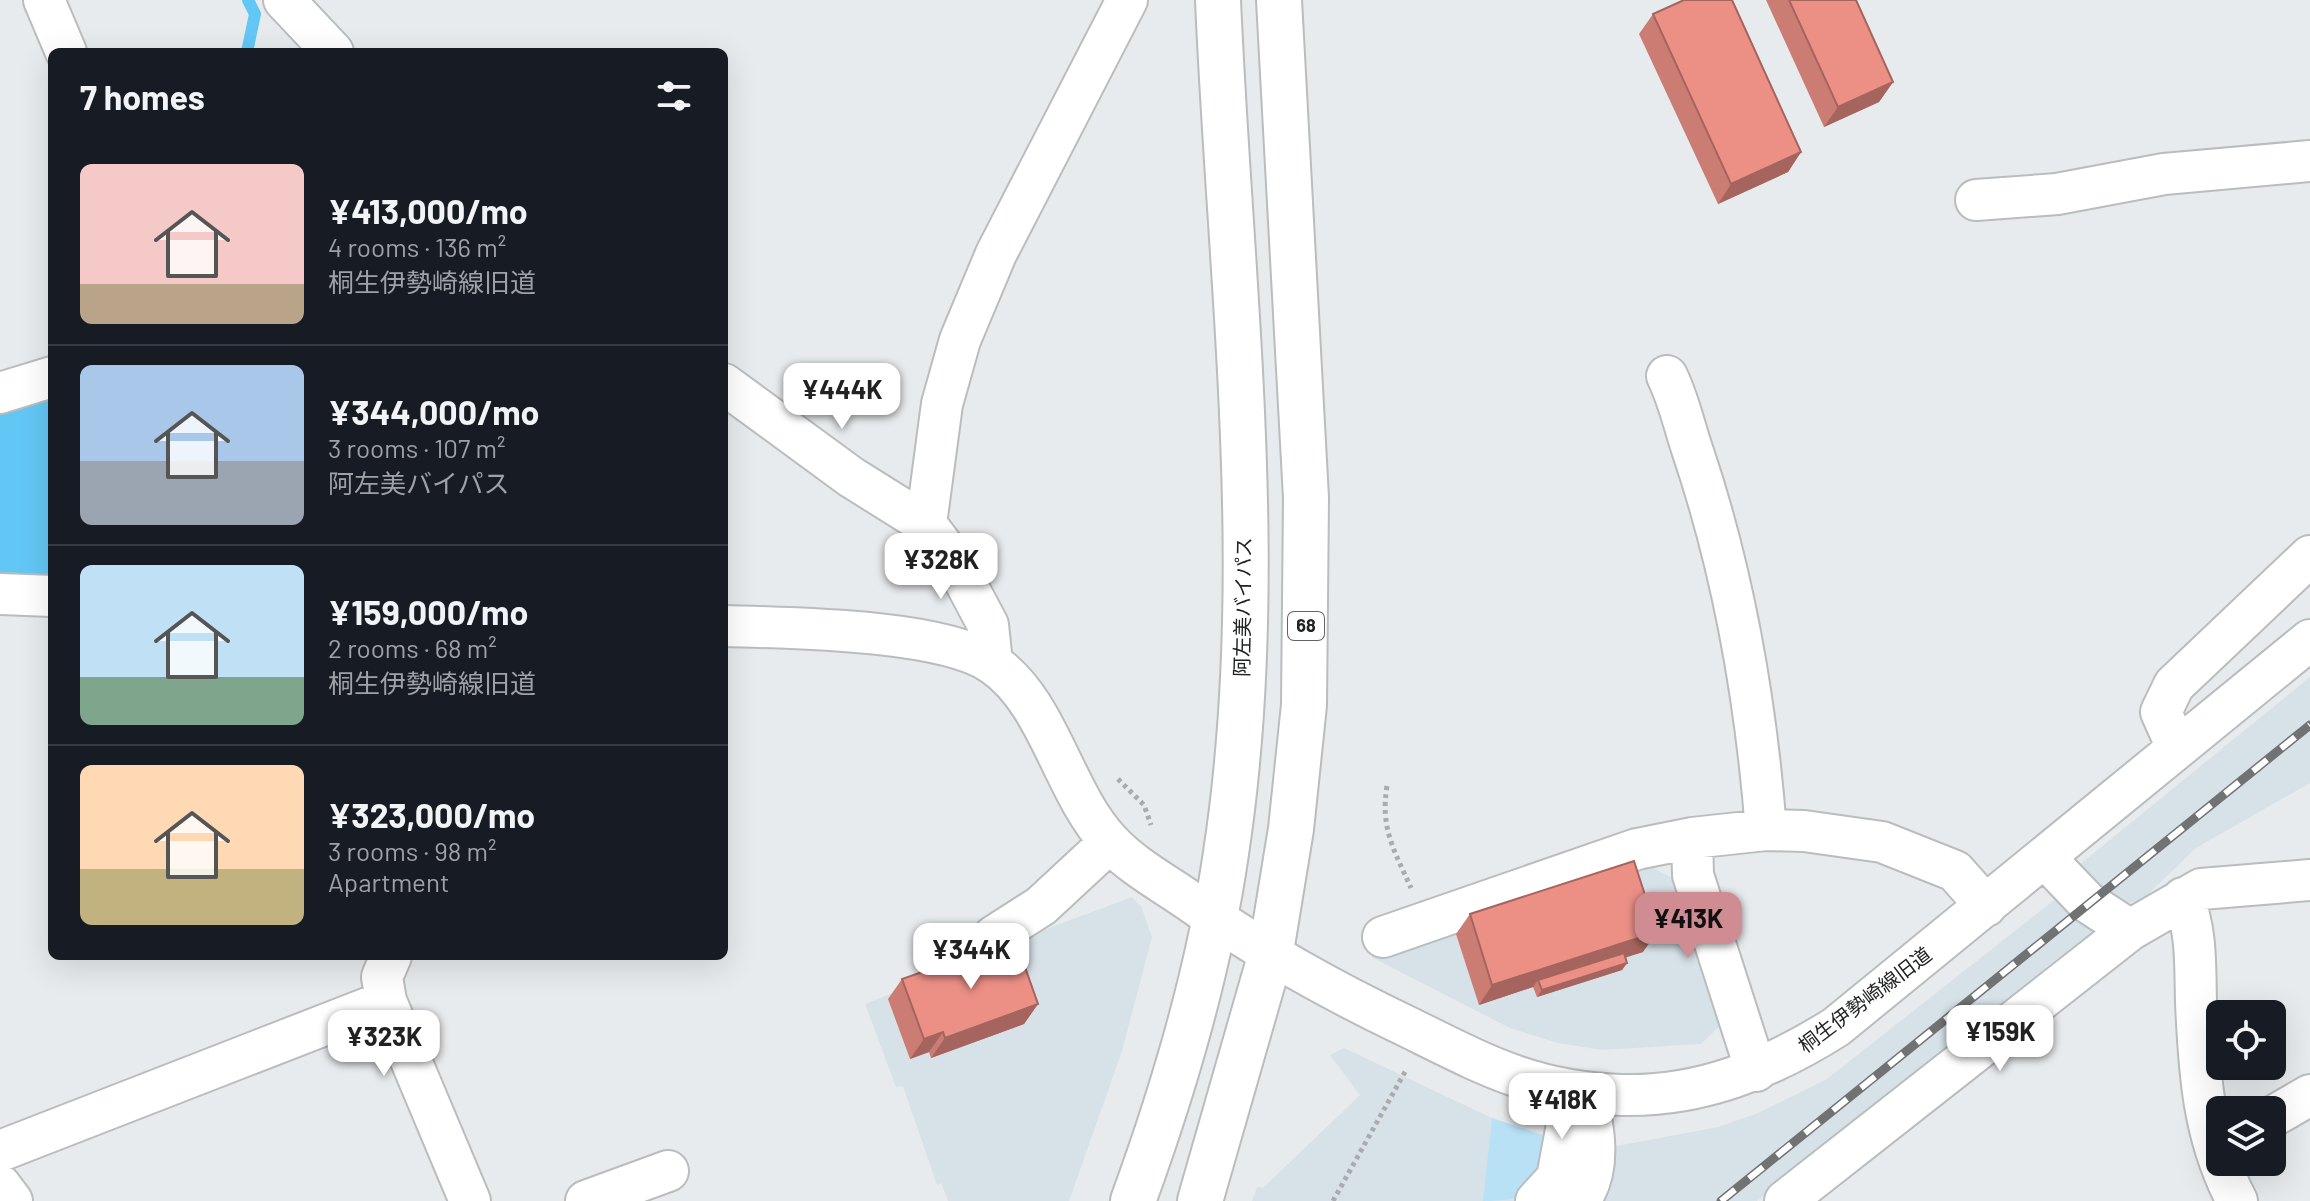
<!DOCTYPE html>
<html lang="en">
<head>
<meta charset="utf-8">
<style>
	:root { --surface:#171b24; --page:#242831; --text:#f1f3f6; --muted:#9ea1a6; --line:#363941; --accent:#cf8c92 }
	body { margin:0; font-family:Barlow,"Noto Sans JP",sans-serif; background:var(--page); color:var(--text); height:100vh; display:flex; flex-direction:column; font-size:30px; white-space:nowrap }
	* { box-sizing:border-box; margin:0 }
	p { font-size:26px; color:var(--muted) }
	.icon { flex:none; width:44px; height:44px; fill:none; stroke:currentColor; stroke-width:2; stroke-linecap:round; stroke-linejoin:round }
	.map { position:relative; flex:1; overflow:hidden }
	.sheet { position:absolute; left:48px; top:48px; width:680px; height:912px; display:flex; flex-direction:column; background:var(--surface); border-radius:12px; box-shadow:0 8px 32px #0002 }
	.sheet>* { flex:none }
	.controls { position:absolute; left:2206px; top:1000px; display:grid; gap:16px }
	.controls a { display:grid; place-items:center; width:80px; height:80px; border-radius:12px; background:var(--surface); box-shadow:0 8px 32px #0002; font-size:40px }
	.price { position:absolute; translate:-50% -68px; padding:0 18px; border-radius:16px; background:#fff; color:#222; font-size:26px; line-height:52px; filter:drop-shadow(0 2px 4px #0008) }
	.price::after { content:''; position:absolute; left:50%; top:48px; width:24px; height:18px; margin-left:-12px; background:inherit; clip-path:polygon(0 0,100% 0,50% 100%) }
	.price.current { background:var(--accent); color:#111 }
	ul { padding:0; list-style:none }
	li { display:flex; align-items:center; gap:24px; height:200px; padding:0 32px }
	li+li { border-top:2px solid var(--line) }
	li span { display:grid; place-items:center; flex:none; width:224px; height:160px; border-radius:12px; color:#555 }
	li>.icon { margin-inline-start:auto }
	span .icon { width:96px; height:96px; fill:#fffc; stroke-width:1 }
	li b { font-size:34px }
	h2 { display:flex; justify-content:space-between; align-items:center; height:96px; padding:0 32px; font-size:34px }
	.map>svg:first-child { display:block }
</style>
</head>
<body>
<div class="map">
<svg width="2310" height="1201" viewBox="0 0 2310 1201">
	<rect width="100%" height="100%" fill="#e8ebed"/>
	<!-- built -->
	<path fill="#d7e2e8" d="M2310,677V783L2196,848L2140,902L2125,903L2090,886L2079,865Z
		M1646,864L1674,879L1725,1021L1701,1044L1601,1050L1558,1043L1510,1028L1371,957L1513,904Z
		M1132,897L1141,906L1152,937L1122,1051L1069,1201H948L941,1183L937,1185L903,1086L896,1087L865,1004L997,952L999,947Z
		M2054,900L2064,901L2102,929L2058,958L1757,1201H1252L1257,1187L1263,1188L1360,1095L1330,1055L1344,1048L1492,1118L1573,1144L1611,1147L1718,1127L1758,1113L1827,1079Z"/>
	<!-- green -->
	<path fill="#b8e1f6" d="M1492,1118L1549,1138C1533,1186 1539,1201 1483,1201Z"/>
	<!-- water -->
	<path fill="#63c7f5" d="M52,389V578L0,576V405Z"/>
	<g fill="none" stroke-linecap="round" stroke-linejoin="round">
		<!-- stream -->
		<path stroke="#63c7f5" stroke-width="12" d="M247,52L255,14L248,0"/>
		<defs>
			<path id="minor" d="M44,0L66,52
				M284,0L333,52
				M1976,200L2057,194L2164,174L2310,161
				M1667,376C1679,400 1684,426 1693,452C1734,574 1756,701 1766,830
				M724,384L851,477L926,524L954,561L988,625L992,663
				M0,393L52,377
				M926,524L942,404L960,340L996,254L1127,0
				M0,594L52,596
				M724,626C788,628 942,629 993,664C1049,702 1063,792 1110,842C1133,867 1166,884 1194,904C1266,954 1329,989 1408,1027C1485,1065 1533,1092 1622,1095C1701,1097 1771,1068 1836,1027L2310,640
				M2177,748L2161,712L2174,685L2310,556
				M1692,838L1693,875L1756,1071
				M2045,858L2087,902L2130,930
				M2183,898C2197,930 2195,967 2196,1002C2199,1073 2203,1137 2237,1201
				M994,936L1041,906L1110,842
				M1383,937L1637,849L1692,838L1766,830L1804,831L1882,842L1955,871L1986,906
				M391,956L382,977L386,1001L470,1201
				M2272,1117L2310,1095
				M0,1151L386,1001
				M0,1185L12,1201
				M586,1201L668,1171
				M1536,1201L1557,1178L1566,1130L1585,1092
				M1579,1201C1603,1171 1594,1126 1585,1092
				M1785,1201L2130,930L2201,889L2310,880"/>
			<path id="major" d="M1133,1201C1174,1089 1209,971 1226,853C1269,572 1230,282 1218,0
				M1200,1201L1270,957L1291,829L1304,705L1306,498L1279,0"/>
		</defs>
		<!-- minor casing -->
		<use href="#minor" stroke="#b9bdbe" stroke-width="44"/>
		<!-- major casing -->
		<use href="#major" stroke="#b9bdbe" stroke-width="48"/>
		<!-- path -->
		<path stroke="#a9abad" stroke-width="5" stroke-dasharray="4 4" stroke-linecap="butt" d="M1118,779L1144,805L1151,825
			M1387,786C1380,828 1394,850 1411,888
			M1333,1201L1406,1070"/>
		<!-- minor -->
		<use href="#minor" stroke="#fff" stroke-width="40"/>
		<!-- major -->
		<use href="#major" stroke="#fff" stroke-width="44"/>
		<defs>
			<path id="rail" d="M1721,1201L2310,725"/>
		</defs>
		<!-- rail casing -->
		<use href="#rail" stroke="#707273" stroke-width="9"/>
		<!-- rail -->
		<use href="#rail" stroke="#fff" stroke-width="6" stroke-dasharray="18" stroke-linecap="butt"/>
	</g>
	<!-- wall -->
	<path fill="#cb7c73" d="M1766,0H1856L1893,82L1879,102L1824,127Z
		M1653,14L1801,152L1788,172L1718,204L1639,34Z
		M1470,914L1643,952L1625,957L1627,963L1622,970L1537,997L1533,987L1479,1005L1456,934Z
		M902,979L1038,1004L1024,1024L931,1058L929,1052L910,1059L888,999Z"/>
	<!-- shaded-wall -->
	<path fill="#a5655e" d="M1893,82L1879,102L1824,127L1838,107Z
		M1801,152L1788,172L1718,204L1731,184Z
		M1657,932L1643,952L1540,985L1538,980L1533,987L1479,1005L1492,985Z
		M1627,963L1622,970L1537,997L1542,990Z
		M1038,1004L1024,1024L931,1058L945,1038Z
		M943,1032L929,1052L910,1059L924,1039Z"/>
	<!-- building -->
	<path fill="#ec9086" stroke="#a5655e" stroke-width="2" d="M1684,0H1732L1801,152L1731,184L1653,14Z
		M1789,0H1856L1893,82L1838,107Z
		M1634,861L1657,932L1492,985L1470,914Z
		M1015,939L1038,1004L945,1038L943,1032L924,1039L902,979Z
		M1624,953L1627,963L1542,990L1538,980Z"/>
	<g text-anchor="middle" stroke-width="8" stroke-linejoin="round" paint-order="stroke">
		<!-- shield labels -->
		<rect fill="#fff" stroke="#646465" stroke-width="2" x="1288" y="612" width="36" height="28" rx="6"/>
		<g font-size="18" font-weight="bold" fill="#212223">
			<text x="1306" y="632">68</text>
		</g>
		<!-- street labels -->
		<g font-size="20" fill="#212223" stroke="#fff">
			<text transform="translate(1243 607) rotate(-89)" y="7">阿左美バイパス</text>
			<text transform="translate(1865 1000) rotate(-37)" y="7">桐生伊勢崎線旧道</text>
		</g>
	</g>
</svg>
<div class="controls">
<a><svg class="icon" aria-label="locate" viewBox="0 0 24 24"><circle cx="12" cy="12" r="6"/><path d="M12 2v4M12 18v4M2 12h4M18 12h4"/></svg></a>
<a><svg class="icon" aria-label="layers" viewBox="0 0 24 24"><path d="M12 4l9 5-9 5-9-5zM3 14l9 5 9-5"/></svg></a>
</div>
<b class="price" style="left:842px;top:431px">¥444K</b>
<b class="price" style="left:941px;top:601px">¥328K</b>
<b class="price current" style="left:1688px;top:960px">¥413K</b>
<b class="price" style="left:971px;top:991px">¥344K</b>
<b class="price" style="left:2000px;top:1073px">¥159K</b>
<b class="price" style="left:384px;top:1078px">¥323K</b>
<b class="price" style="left:1562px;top:1141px">¥418K</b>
<section class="sheet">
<h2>7 homes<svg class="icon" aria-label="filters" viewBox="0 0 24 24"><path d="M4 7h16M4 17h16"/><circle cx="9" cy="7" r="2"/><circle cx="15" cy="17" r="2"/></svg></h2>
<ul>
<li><span style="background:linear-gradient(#f6c9c9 75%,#b9a48a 0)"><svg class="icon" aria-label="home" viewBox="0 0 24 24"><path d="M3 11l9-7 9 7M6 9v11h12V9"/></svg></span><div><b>¥413,000/mo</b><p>4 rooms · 136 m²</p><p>桐生伊勢崎線旧道</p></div></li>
<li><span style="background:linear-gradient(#a9c7e8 60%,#9aa5b1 0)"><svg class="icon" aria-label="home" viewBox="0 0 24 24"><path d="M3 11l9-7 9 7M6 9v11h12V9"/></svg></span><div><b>¥344,000/mo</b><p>3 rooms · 107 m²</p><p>阿左美バイパス</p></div></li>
<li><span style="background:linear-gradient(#bfe0f5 70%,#7fa58c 0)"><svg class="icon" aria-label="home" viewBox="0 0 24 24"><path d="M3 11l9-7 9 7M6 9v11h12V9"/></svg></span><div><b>¥159,000/mo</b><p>2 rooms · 68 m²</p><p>桐生伊勢崎線旧道</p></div></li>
<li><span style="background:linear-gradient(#ffd9b3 65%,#c2b280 0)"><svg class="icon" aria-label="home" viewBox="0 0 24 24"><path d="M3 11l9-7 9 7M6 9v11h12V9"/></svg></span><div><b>¥323,000/mo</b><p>3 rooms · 98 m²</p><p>Apartment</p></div></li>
</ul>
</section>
</div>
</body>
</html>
